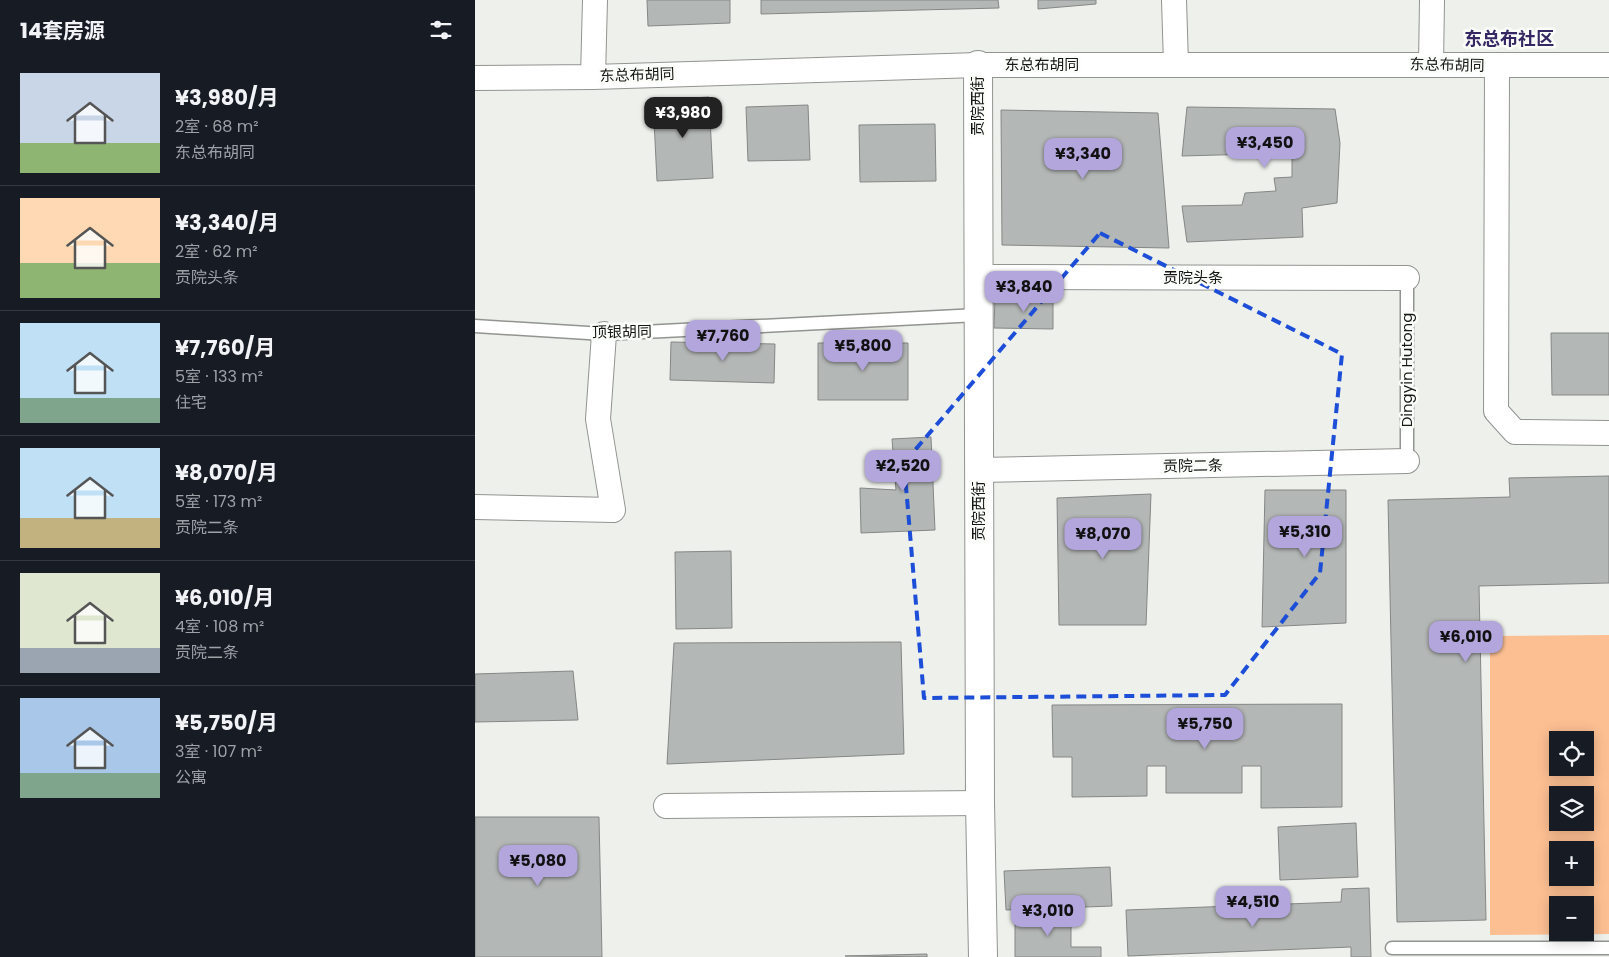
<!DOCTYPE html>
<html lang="zh">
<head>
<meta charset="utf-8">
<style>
	:root { --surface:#171b24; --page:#242831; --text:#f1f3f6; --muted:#9ea1a6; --line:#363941; --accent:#b2a6dd }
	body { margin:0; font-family:Poppins,"Noto Sans SC",sans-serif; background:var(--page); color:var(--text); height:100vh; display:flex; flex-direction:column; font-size:19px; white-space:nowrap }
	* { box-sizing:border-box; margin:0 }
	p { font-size:16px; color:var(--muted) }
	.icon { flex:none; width:28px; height:28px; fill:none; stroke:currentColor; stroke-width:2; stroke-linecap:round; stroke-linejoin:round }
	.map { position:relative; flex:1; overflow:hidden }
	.details { display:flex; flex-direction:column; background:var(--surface); width:475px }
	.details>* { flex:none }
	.controls { position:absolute; left:1074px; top:731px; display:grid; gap:10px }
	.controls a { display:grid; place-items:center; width:45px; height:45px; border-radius:0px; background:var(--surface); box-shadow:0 2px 12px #0003; font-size:25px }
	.price { position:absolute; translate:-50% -42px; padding:0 11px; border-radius:10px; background:var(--accent); color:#111; font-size:16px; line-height:32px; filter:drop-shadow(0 1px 2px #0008) }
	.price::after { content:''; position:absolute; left:50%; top:30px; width:15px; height:11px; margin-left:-8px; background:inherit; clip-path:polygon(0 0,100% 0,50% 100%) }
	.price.current { background:#222; color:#fff }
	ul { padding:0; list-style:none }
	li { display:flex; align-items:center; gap:15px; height:125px; padding:0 20px }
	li+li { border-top:1px solid var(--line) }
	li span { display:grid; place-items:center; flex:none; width:140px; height:100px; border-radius:0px; color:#555 }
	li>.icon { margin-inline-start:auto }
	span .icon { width:60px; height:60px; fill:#fffc; stroke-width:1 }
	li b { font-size:21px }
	h2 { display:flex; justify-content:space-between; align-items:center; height:60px; padding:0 20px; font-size:21px }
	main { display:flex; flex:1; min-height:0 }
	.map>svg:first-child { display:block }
</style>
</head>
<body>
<main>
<section class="details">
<h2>14套房源<svg class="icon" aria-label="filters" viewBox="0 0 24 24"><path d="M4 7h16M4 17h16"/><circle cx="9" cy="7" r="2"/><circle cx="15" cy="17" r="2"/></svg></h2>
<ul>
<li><span style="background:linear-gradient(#c9d6e8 70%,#8fb573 0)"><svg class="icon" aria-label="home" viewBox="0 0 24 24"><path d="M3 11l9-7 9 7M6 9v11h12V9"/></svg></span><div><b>¥3,980/月</b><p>2室 · 68 m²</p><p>东总布胡同</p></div></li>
<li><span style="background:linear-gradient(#ffd9b3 65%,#8fb573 0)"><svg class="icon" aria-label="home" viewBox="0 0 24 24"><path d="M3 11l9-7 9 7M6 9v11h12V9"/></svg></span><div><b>¥3,340/月</b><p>2室 · 62 m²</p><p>贡院头条</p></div></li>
<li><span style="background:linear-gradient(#bfe0f5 75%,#7fa58c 0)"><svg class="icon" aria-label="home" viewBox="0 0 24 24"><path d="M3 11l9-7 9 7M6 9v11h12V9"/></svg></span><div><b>¥7,760/月</b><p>5室 · 133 m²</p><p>住宅</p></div></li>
<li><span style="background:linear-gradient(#bfe0f5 70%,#c2b280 0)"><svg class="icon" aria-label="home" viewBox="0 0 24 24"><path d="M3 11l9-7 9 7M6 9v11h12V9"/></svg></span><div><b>¥8,070/月</b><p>5室 · 173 m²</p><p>贡院二条</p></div></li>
<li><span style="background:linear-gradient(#dfe7d0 75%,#9aa5b1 0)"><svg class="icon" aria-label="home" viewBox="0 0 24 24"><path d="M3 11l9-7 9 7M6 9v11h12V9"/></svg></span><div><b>¥6,010/月</b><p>4室 · 108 m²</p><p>贡院二条</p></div></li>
<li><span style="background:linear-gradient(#a9c7e8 75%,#7fa58c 0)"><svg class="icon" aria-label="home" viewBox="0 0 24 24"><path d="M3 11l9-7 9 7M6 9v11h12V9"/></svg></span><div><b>¥5,750/月</b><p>3室 · 107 m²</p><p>公寓</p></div></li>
</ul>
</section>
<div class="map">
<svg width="1134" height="957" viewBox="0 0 1134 957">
	<rect width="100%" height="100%" fill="#eef0ec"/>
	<!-- green -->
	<path fill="#fcbf92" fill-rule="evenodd" d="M1134,635V934L1015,935V636ZM1082,740H1110V768H1082ZM1082,795H1110V822H1082ZM1082,850H1110V878H1082ZM1082,905H1110V932H1082Z"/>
	<!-- building -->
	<path fill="#b3b7b5" stroke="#848785" d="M172,0H255V23L173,26Z
		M286,0H523L524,8L286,14Z
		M563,0H621V4L563,9Z
		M234,97L238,178L182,181L178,100Z
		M333,105L335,160L273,161L271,107Z
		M712,107L860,109L865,143L862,203L827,208L828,237L712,242L707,206L767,205L770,193L801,191L799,178L817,177V153L707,156Z
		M526,110L683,113L694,248L527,245Z
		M460,124L461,181L385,182L384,125Z
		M520,297H578V329L519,328Z
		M1076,333H1134V395H1077Z
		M196,342L300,344L299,383L195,380Z
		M343,343H433V400H343Z
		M456,437L460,530L386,533L385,488L421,490L417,439Z
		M1134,476V583L1004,586L1011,920L922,922L913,500L1035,497L1034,478Z
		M790,490H871V623L787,627Z
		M676,494L671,625H584L582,498Z
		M256,551L257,628L201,629L200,552Z
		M426,642L429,754L192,764L199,643Z
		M98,671L103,720L0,722V674Z
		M867,704V807L786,808V766H767V793H691V766H672V796L597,797V757H578L577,705Z
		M0,817H124L127,957H0Z
		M881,823L883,877L805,880L803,827Z
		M635,867L637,906L531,910L529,871Z
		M894,888L896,957H876V947L653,956L651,910L866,902L867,889Z
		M540,914H596V947H626V957H540Z
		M452,954V957L370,956Z"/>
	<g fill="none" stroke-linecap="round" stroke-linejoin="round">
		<defs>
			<path id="service" d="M0,326L129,334L503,315
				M932,461V278
				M917,948H1134"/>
			<path id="minor" d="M699,0L701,64
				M956,64L957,0
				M1022,66L1021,411L1040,432L1134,433
				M118,77L120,0
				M0,78L118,77L503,65H1134
				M503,277L932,278
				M504,470L932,461
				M0,507L138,510L123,419L129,334
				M191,806L505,803"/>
			<path id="tertiary" d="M503,65L505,803L508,957"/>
		</defs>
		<!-- service casing -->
		<use href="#service" stroke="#929490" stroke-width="15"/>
		<!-- minor casing -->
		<use href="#minor" stroke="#929490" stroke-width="26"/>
		<!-- tertiary casing -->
		<use href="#tertiary" stroke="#929490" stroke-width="30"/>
		<!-- service -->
		<use href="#service" stroke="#fff" stroke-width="12"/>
		<!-- minor -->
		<use href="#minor" stroke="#fff" stroke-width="24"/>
		<!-- tertiary -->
		<use href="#tertiary" stroke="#fff" stroke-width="28"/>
	</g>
	<!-- marked area -->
	<path fill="none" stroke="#1d4ed8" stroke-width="4" stroke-dasharray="10 6" stroke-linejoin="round" d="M625,233L867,354L845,573L750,695L449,698L429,463Z"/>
	<g text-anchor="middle" stroke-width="5" stroke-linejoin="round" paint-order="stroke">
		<!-- street labels -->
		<g font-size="15" fill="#161615" stroke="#fbfdf9">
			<text x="567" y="70">东总布胡同</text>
			<text transform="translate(972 65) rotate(1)" y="5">东总布胡同</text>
			<text transform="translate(162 75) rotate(-2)" y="5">东总布胡同</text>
			<text transform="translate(503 106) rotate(-90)" y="5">贡院西街</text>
			<text x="718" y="283">贡院头条</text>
			<text transform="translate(147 332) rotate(-1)" y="5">顶银胡同</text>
			<text transform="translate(932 370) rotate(-90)" y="5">Dingyin Hutong</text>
			<text transform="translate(718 466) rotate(-1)" y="5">贡院二条</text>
			<text transform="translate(504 511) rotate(-90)" y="5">贡院西街</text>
		</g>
		<!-- quarter labels -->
		<g font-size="18" font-weight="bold" fill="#352863" stroke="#fbfdf9">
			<text x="1034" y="45">东总布社区</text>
		</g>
	</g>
</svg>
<div class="controls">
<a><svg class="icon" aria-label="locate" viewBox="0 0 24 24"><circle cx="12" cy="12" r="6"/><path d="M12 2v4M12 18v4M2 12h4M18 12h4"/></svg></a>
<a><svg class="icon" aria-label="layers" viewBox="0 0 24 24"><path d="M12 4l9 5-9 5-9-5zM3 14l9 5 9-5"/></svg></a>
<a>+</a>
<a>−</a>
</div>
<b class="price current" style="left:208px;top:139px">¥3,980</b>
<b class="price" style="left:790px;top:169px">¥3,450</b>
<b class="price" style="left:608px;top:180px">¥3,340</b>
<b class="price" style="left:549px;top:313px">¥3,840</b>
<b class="price" style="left:248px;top:362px">¥7,760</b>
<b class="price" style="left:388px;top:372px">¥5,800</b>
<b class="price" style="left:428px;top:492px">¥2,520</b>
<b class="price" style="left:830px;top:558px">¥5,310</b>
<b class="price" style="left:628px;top:560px">¥8,070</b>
<b class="price" style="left:991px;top:663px">¥6,010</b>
<b class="price" style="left:730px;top:750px">¥5,750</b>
<b class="price" style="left:63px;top:887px">¥5,080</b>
<b class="price" style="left:778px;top:928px">¥4,510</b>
<b class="price" style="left:573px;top:937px">¥3,010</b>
</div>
</main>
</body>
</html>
